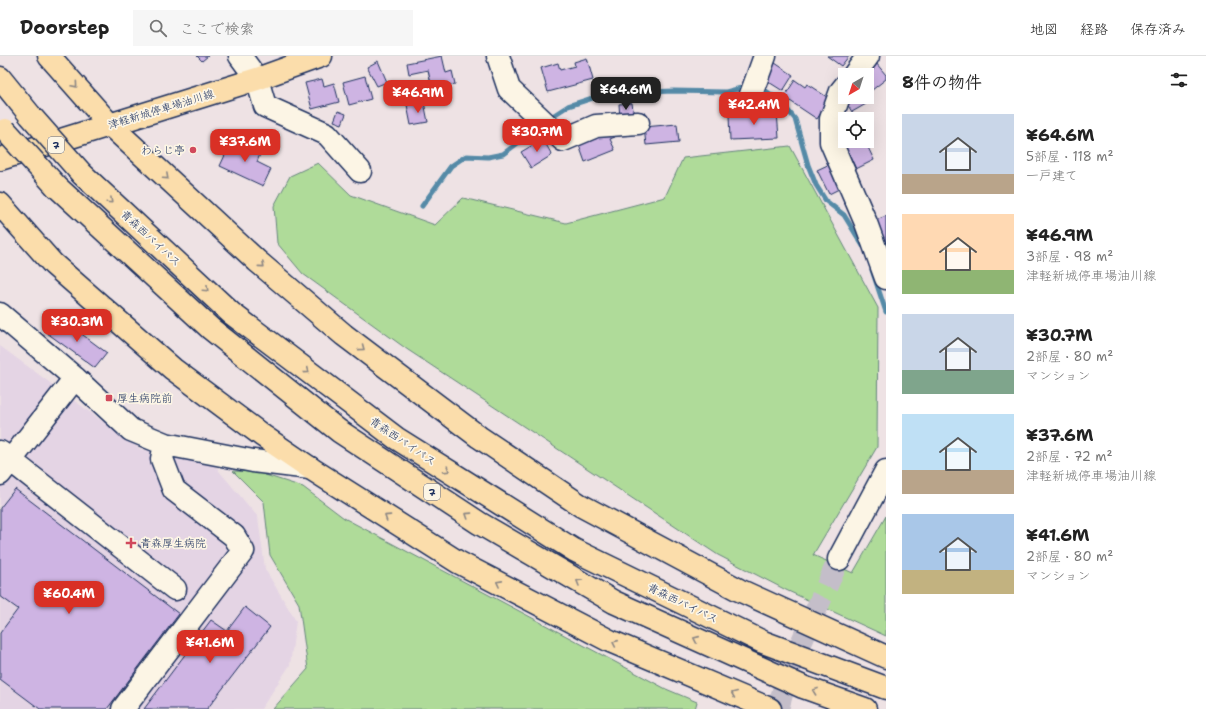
<!DOCTYPE html>
<html lang="ja">
<head>
<meta charset="utf-8">
<style>
	:root { --surface:#fff; --page:#f6f6f6; --text:#222; --muted:#767676; --line:#e0e0e0; --accent:#d93025 }
	body { margin:0; font-family:"Shantell Sans","Klee One",sans-serif; background:var(--page); color:var(--text); height:100vh; display:flex; flex-direction:column; font-size:15px; white-space:nowrap }
	* { box-sizing:border-box; margin:0 }
	p { font-size:13px; color:var(--muted) }
	.icon { flex:none; width:22px; height:22px; fill:none; stroke:currentColor; stroke-width:2; stroke-linecap:round; stroke-linejoin:round }
	.map { position:relative; flex:1; overflow:hidden }
	.drawer { display:flex; flex-direction:column; background:var(--surface); width:320px }
	.drawer>* { flex:none }
	.needle { width:26px; rotate:219deg }
	.fabs { position:absolute; left:838px; top:12px; display:grid; gap:8px }
	.fabs a { display:grid; place-items:center; width:36px; height:36px; border-radius:0px; background:var(--surface); box-shadow:0 4px 16px #0002; font-size:20px }
	.price { position:absolute; translate:-50% -34px; padding:0 9px; border-radius:8px; background:var(--accent); color:#fff; font-size:13px; line-height:26px; filter:drop-shadow(0 1px 2px #0008) }
	.price::after { content:''; position:absolute; left:50%; top:24px; width:12px; height:9px; margin-left:-6px; background:inherit; clip-path:polygon(0 0,100% 0,50% 100%) }
	.price.on { background:#222; color:#fff }
	ul { padding:0; list-style:none }
	li { display:flex; align-items:center; gap:12px; height:100px; padding:0 16px }
	li span { display:grid; place-items:center; flex:none; width:112px; height:80px; border-radius:0px; color:#555 }
	li>.icon { margin-inline-start:auto }
	span .icon { width:48px; height:48px; fill:#fffc; stroke-width:1 }
	li b { font-size:17px }
	h2 { display:flex; justify-content:space-between; align-items:center; height:48px; padding:0 16px; font-size:17px }
	header { display:flex; align-items:center; gap:24px; box-sizing:border-box; height:56px; padding:0 20px; background:var(--surface); border-bottom:1px solid var(--line) }
	header strong { font-size:19px }
	nav { display:flex; gap:22px; margin-inline-start:auto; font-size:14px }
	.search { width:280px; height:36px; background:var(--page); display:flex; align-items:center; gap:10px; box-sizing:border-box; padding:0 14px; border-radius:0px; color:var(--muted); font-size:15px }
	main { display:flex; flex:1; min-height:0 }
	.map>svg:first-child { display:block }
</style>
</head>
<body>
<header>
<strong>Doorstep</strong>
<div class="search"><svg class="icon" aria-label="search" viewBox="0 0 24 24"><circle cx="10" cy="10" r="6"/><path d="M15 15l6 6"/></svg>ここで検索</div>
<nav><a>地図</a><a>経路</a><a>保存済み</a></nav>
</header>
<main>
<div class="map">
<svg width="886" height="653" viewBox="0 0 886 653">
	<rect width="100%" height="100%" fill="#eee2e4"/>
	<filter id="ink" filterUnits="userSpaceOnUse"><feTurbulence type="fractalNoise" baseFrequency=".025" numOctaves="2"/><feDisplacementMap in="SourceGraphic" scale="8" xChannelSelector="R" yChannelSelector="G"/><feConvolveMatrix kernelMatrix="1 2 1 2 8 2 1 2 1" color-interpolation-filters="sRGB"/></filter>
	<g filter="url(#ink)">
		<!-- built -->
		<path fill="#e4d4e4" d="M0,290L140,393L214,409L258,461L265,513L296,565L290,609L261,653H0Z"/>
		<!-- green -->
		<path fill="#afdb99" stroke="#65857c" d="M790,90L878,252L877,391L813,499L853,517L886,460V580L786,534L718,499L408,294L303,218L277,187L274,150L290,120L318,107L351,139L435,169L463,142L566,167L665,141L683,102Z
			M233,415L256,416L303,431L344,462L666,633L697,646L695,653H273L308,613L299,548L270,499L264,446Z"/>
		<g fill="none" stroke-linecap="round" stroke-linejoin="round">
			<!-- stream -->
			<path stroke="#548aa7" stroke-width="5" d="M762,32L781,46L795,63L808,109L816,129L826,145L844,159L863,190
				M551,61L568,50L605,38L673,35L726,36L745,31
				M422,150L451,110L466,100L488,101L503,98L538,72
				M872,214L886,256"/>
		</g>
		<!-- building -->
		<path fill="#ceb4e3" stroke="#1b2f5e" d="M197,0H208L202,5Z
			M442,0L446,17L452,15L455,28L448,30L450,39L434,42L428,14L409,18L407,7Z
			M827,0H849L841,10Z
			M587,2L593,24L548,36L541,12L558,7L560,14L575,10L574,6Z
			M378,5L387,26L377,30L367,11Z
			M775,7L793,19L783,35L764,23Z
			M876,7L886,19V23L867,38V19Z
			M365,20L371,43L349,49L343,26Z
			M322,23L324,30L334,27L339,46L312,53L305,27Z
			M795,24L805,31L807,28L830,43L817,63L784,41Z
			M847,41H861L866,48L852,56L844,43Z
			M424,46L428,66L411,69L407,49Z
			M632,47L634,61L620,63L619,48Z
			M338,55L346,58L342,68L334,65Z
			M777,56L779,82L730,84L729,59Z
			M677,68L679,86L646,89L644,71Z
			M611,72L615,81L610,83L615,94L585,106L579,89L584,87L582,83L589,81L590,85L597,82L595,78Z
			M543,83L552,99L531,112L521,96Z
			M232,84L260,98L257,106L271,113L263,130L220,110Z
			M845,85H865L874,104L856,113L843,86Z
			M834,106L845,130L829,138L817,114Z
			M886,160V192L871,166Z
			M59,261L107,297L95,312L47,277Z
			M15,433L179,558L107,653H40L0,623V577L18,553L0,540V452Z
			M245,551L270,571L207,653H144L211,564L227,575Z"/>
		<g fill="none" stroke-linecap="round" stroke-linejoin="round">
			<!-- minor-tunnel -->
			<path stroke="#c4bec9" stroke-width="22" stroke-dasharray="22 11" stroke-linecap="butt" d="M778,653L788,616L839,503"/>
			<defs>
				<path id="minor" d="M240,0L257,23L265,50L327,78L360,115
					M498,0L509,33L563,84L596,70L638,67
					M854,19L868,0
					M845,30L841,35L831,63V86L866,167L886,222
					M749,44L765,0
					M0,258L75,322L131,374L165,388L253,405L310,412
					M0,396L175,533
					M0,418L75,322
					M839,503L886,415
					M123,653L243,495L234,480L174,434L162,403L165,388"/>
				<path id="major" d="M0,103L257,23L321,0"/>
				<path id="highway" d="M49,0L110,69L257,205L344,279L479,381L580,449L739,534L886,601
					M0,22L30,59
					M82,118L231,257L396,382L574,494L763,586L886,632
					M56,130L211,273L339,375L479,467L614,546L803,631L865,653
					M0,148L53,208L173,313L263,380L310,412L458,506L610,585L770,653"/>
			</defs>
			<!-- minor casing -->
			<use href="#minor" stroke="#1b2f5e" stroke-width="25"/>
			<!-- major casing -->
			<use href="#major" stroke="#1b2f5e" stroke-width="25"/>
			<!-- highway casing -->
			<use href="#highway" stroke="#1b2f5e" stroke-width="25"/>
			<!-- minor -->
			<use href="#minor" stroke="#fcf5e5" stroke-width="22"/>
			<!-- major -->
			<use href="#major" stroke="#fbddab" stroke-width="22"/>
			<!-- highway -->
			<use href="#highway" stroke="#fbddab" stroke-width="22"/>
			<defs>
				<path id="highway-bridge" d="M30,59L82,118
					M5,74L56,130"/>
			</defs>
			<!-- highway-bridge casing -->
			<use href="#highway-bridge" stroke="#1b2f5e" stroke-width="25" stroke-linecap="butt"/>
			<!-- highway-bridge -->
			<use href="#highway-bridge" stroke="#fbddab" stroke-width="22"/>
		</g>
		<!-- one-way arrows -->
		<defs><path id="oneway-chevron" d="M-2-3.5L2.5 0L-2 3.5" fill="none" stroke-width="1.6" stroke-linecap="round" stroke-linejoin="round"/></defs>
		<g stroke="#8b8684">
			<use href="#oneway-chevron" transform="translate(75 29) rotate(49)"/>
			<use href="#oneway-chevron" transform="translate(166 121) rotate(42)"/>
			<use href="#oneway-chevron" transform="translate(110 145) rotate(43)"/>
			<use href="#oneway-chevron" transform="translate(262 209) rotate(41)"/>
			<use href="#oneway-chevron" transform="translate(206 233) rotate(43)"/>
			<use href="#oneway-chevron" transform="translate(362 292) rotate(37)"/>
			<use href="#oneway-chevron" transform="translate(307 315) rotate(37)"/>
			<use href="#oneway-chevron" transform="translate(447 414) rotate(32)"/>
			<use href="#oneway-chevron" transform="translate(468 459) rotate(-147)"/>
			<use href="#oneway-chevron" transform="translate(387 461) rotate(-147)"/>
			<use href="#oneway-chevron" transform="translate(579 526) rotate(-150)"/>
			<use href="#oneway-chevron" transform="translate(499 527) rotate(-152)"/>
			<use href="#oneway-chevron" transform="translate(696 583) rotate(-156)"/>
			<use href="#oneway-chevron" transform="translate(615 587) rotate(-156)"/>
			<use href="#oneway-chevron" transform="translate(815 635) rotate(-160)"/>
			<use href="#oneway-chevron" transform="translate(734 638) rotate(-157)"/>
		</g>
	</g>
	<!-- markers -->
	<g fill="#d1495b" stroke="#fcf5e5" stroke-width="1.5">
		<circle cx="193" cy="94" r="4"/>
		<rect x="105" y="338" width="8" height="8" rx="2"/>
		<path d="M129 481h4v4h4v4h-4v4h-4v-4h-4v-4h4z"/>
	</g>
	<g text-anchor="middle" stroke-width="3.5" stroke-linejoin="round" paint-order="stroke">
		<!-- shield labels -->
		<g fill="#fcf5e5" stroke="#5e6a86" stroke-width="1">
			<rect x="48" y="81" width="16" height="16" rx="3"/>
			<rect x="424" y="428" width="16" height="16" rx="3"/>
		</g>
		<g font-size="10" font-weight="bold" fill="#1b2f5e">
			<text x="56" y="93">7</text>
			<text x="432" y="440">7</text>
		</g>
		<!-- street labels -->
		<g font-size="11" fill="#1b2f5e" stroke="#fcf5e5">
			<text transform="translate(161 53) rotate(-17)" y="4">津軽新城停車場油川線</text>
			<text transform="translate(151 182) rotate(43)" y="4">青森西バイパス</text>
			<text transform="translate(403 385) rotate(34)" y="4">青森西バイパス</text>
			<text transform="translate(683 547) rotate(26)" y="4">青森西バイパス</text>
		</g>
		<!-- poi labels -->
		<g font-size="11" fill="#1b2f5e" stroke="#fcf5e5" text-anchor="start">
			<text x="185" y="98" text-anchor="end">わらじ亭</text>
			<text x="117" y="346">厚生病院前</text>
			<text x="140" y="491">青森厚生病院</text>
		</g>
	</g>
</svg>
<div class="fabs">
<a><svg class="needle" viewBox="-14 -14 28 28"><path d="M0-13l5 13h-10z" fill="#e53935"/><path d="M0 13l5-13h-10z" fill="#767676"/></svg></a>
<a><svg class="icon" aria-label="locate" viewBox="0 0 24 24"><circle cx="12" cy="12" r="6"/><path d="M12 2v4M12 18v4M2 12h4M18 12h4"/></svg></a>
</div>
<b class="price on" style="left:626px;top:55px">¥64.6M</b>
<b class="price" style="left:418px;top:58px">¥46.9M</b>
<b class="price" style="left:754px;top:70px">¥42.4M</b>
<b class="price" style="left:537px;top:97px">¥30.7M</b>
<b class="price" style="left:245px;top:107px">¥37.6M</b>
<b class="price" style="left:77px;top:287px">¥30.3M</b>
<b class="price" style="left:69px;top:559px">¥60.4M</b>
<b class="price" style="left:210px;top:608px">¥41.6M</b>
</div>
<section class="drawer">
<h2>8件の物件<svg class="icon" aria-label="filters" viewBox="0 0 24 24"><path d="M4 7h16M4 17h16"/><circle cx="9" cy="7" r="2"/><circle cx="15" cy="17" r="2"/></svg></h2>
<ul>
<li><span style="background:linear-gradient(#c9d6e8 75%,#b9a48a 0)"><svg class="icon" aria-label="home" viewBox="0 0 24 24"><path d="M3 11l9-7 9 7M6 9v11h12V9"/></svg></span><div><b>¥64.6M</b><p>5部屋 · 118 m²</p><p>一戸建て</p></div></li>
<li><span style="background:linear-gradient(#ffd9b3 70%,#8fb573 0)"><svg class="icon" aria-label="home" viewBox="0 0 24 24"><path d="M3 11l9-7 9 7M6 9v11h12V9"/></svg></span><div><b>¥46.9M</b><p>3部屋 · 98 m²</p><p>津軽新城停車場油川線</p></div></li>
<li><span style="background:linear-gradient(#c9d6e8 70%,#7fa58c 0)"><svg class="icon" aria-label="home" viewBox="0 0 24 24"><path d="M3 11l9-7 9 7M6 9v11h12V9"/></svg></span><div><b>¥30.7M</b><p>2部屋 · 80 m²</p><p>マンション</p></div></li>
<li><span style="background:linear-gradient(#bfe0f5 70%,#b9a48a 0)"><svg class="icon" aria-label="home" viewBox="0 0 24 24"><path d="M3 11l9-7 9 7M6 9v11h12V9"/></svg></span><div><b>¥37.6M</b><p>2部屋 · 72 m²</p><p>津軽新城停車場油川線</p></div></li>
<li><span style="background:linear-gradient(#a9c7e8 70%,#c2b280 0)"><svg class="icon" aria-label="home" viewBox="0 0 24 24"><path d="M3 11l9-7 9 7M6 9v11h12V9"/></svg></span><div><b>¥41.6M</b><p>2部屋 · 80 m²</p><p>マンション</p></div></li>
</ul>
</section>
</main>
</body>
</html>
